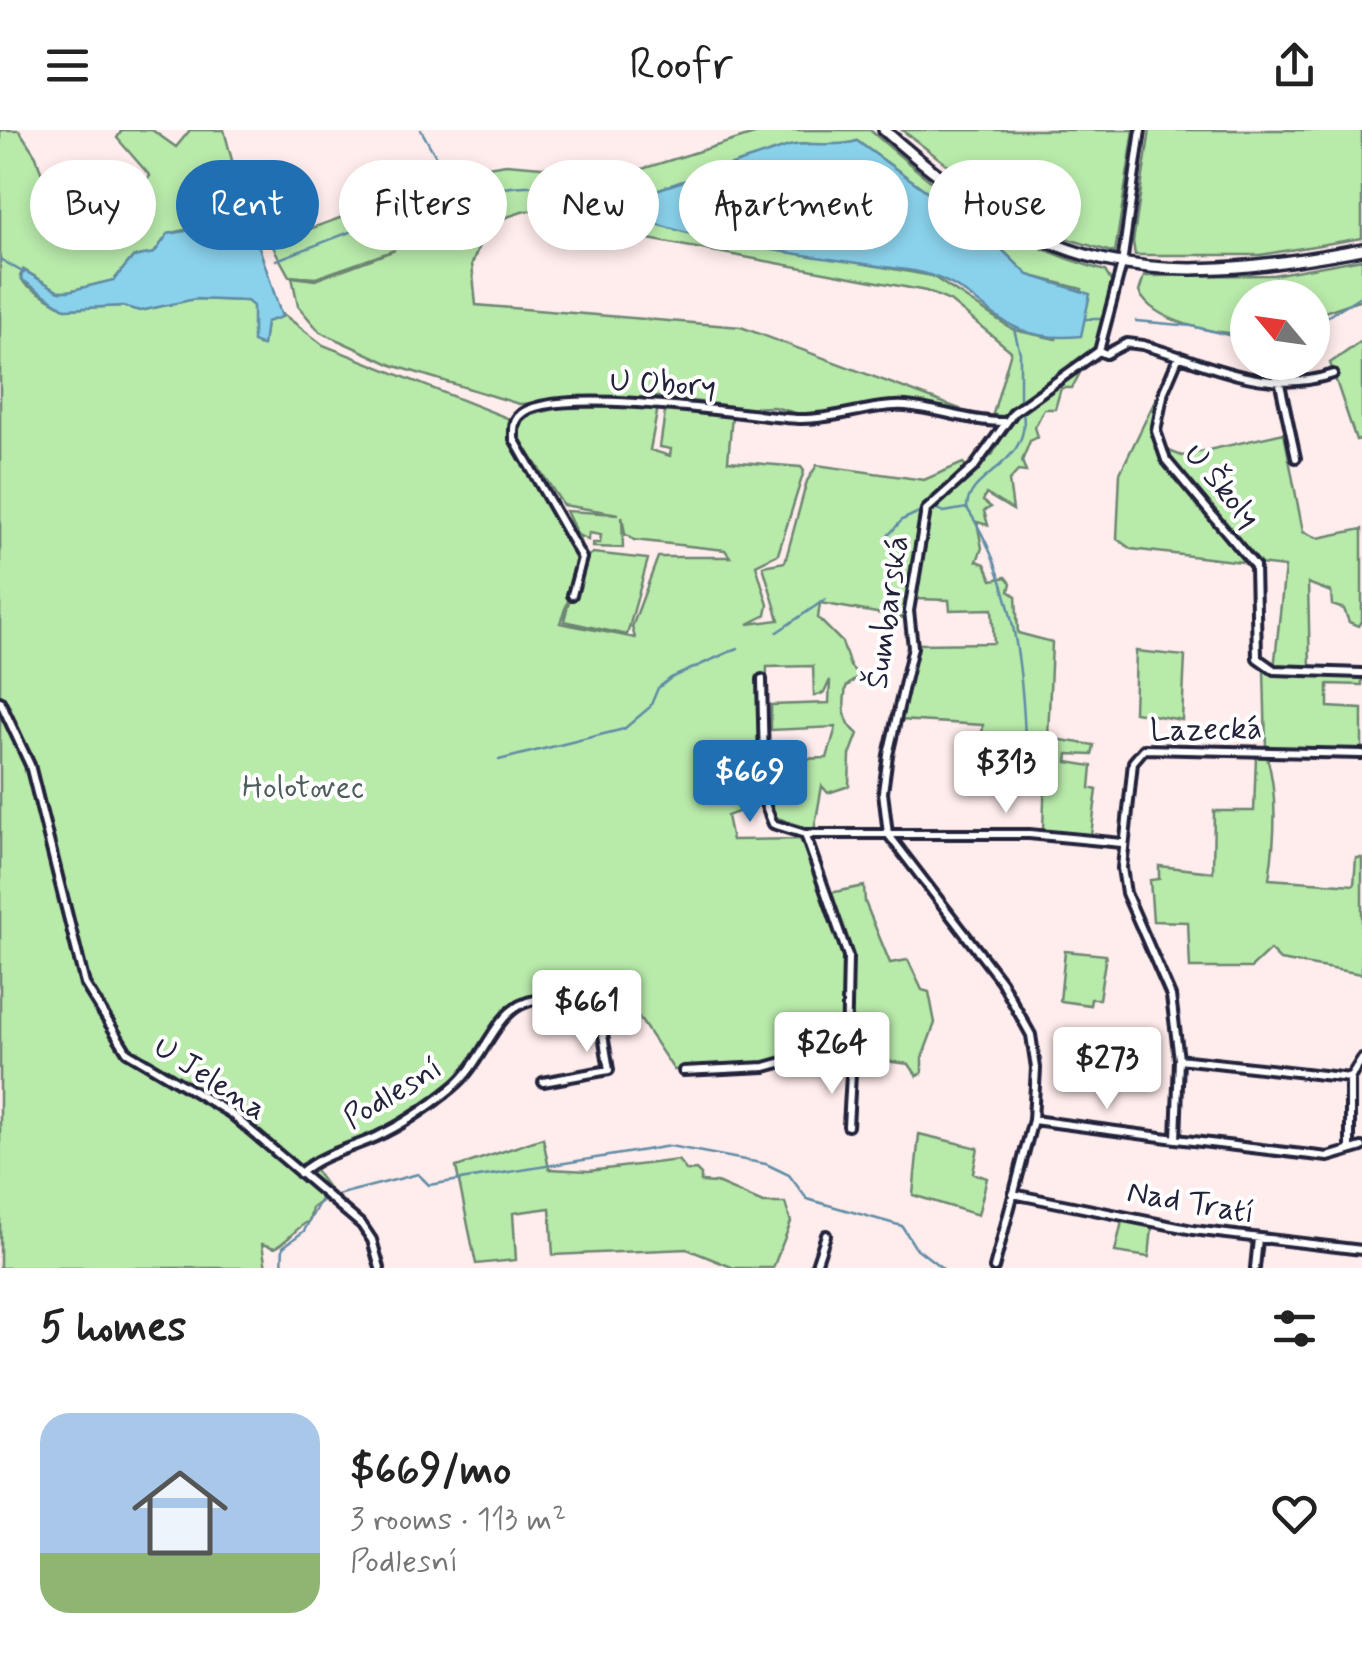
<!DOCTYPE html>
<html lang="en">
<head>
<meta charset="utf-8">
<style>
	:root { --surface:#fff; --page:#f2f2f2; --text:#222; --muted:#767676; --line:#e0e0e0; --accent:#1f6fb2 }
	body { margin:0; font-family:Mynerve,sans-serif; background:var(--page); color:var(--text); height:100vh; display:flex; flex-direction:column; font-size:38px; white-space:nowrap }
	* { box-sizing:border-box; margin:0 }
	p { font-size:32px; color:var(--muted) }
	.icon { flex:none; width:55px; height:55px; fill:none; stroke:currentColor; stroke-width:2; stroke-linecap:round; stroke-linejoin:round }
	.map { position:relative; height:1138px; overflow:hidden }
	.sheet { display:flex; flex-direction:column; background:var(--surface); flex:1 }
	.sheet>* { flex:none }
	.hud { position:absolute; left:30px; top:30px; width:1302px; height:90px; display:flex; gap:20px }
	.needle { width:65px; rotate:299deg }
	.fabs { position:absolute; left:1230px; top:150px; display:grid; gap:20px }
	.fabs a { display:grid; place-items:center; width:100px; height:100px; border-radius:50%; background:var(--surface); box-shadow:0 5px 15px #0003; font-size:50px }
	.price { position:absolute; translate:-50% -85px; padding:0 22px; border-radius:10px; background:#fff; color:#222; font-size:32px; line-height:65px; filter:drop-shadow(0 2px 5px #0008) }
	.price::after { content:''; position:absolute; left:50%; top:60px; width:30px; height:22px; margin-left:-15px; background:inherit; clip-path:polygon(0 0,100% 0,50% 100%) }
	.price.active { background:var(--accent); color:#fff }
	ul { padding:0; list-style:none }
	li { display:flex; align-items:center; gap:30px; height:250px; padding:0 40px }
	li+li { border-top:2px solid var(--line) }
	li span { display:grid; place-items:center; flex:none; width:280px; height:200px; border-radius:30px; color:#555 }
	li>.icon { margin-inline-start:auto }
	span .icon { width:120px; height:120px; fill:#fffc; stroke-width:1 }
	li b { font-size:42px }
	h2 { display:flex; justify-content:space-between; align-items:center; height:120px; padding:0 40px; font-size:42px }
	.tag { padding:0 35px; border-radius:45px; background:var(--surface); box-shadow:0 5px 15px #0003; font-size:35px; line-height:90px }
	.tag.active { background:var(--accent); color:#fff }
	header { display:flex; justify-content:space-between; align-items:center; height:130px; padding:0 40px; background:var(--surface); font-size:45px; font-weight:600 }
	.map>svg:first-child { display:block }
</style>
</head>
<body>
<header><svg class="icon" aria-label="menu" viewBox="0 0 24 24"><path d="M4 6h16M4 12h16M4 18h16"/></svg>Roofr<svg class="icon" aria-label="share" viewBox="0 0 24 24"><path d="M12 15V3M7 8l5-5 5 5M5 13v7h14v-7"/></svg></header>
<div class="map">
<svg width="1362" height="1138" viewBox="0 0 1362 1138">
	<rect width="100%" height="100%" fill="#ffecec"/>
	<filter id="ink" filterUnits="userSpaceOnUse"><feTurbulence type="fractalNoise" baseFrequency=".01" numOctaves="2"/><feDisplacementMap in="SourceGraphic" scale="20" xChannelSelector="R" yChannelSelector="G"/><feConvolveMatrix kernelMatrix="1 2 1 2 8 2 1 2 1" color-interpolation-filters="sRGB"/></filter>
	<g filter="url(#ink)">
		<!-- built -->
		<path fill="#ffdfdf" d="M1134,0H1149L1133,112L1135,125L1115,123Z"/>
		<!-- green -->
		<path fill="#b8eaaa" stroke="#6d8672" stroke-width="2.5" fill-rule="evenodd" d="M0,0H19L36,26L50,70C85,95 125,79 150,46L117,8L122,0H152L176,17L190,0H224L253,110L226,101L203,107L184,100L168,104L154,124L133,127L114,150L69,161H59L24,140L20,146L25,154L66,179L122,176L140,181L194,169L247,171L253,175L258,215L262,216L266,192L283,184L323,215L510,289L511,310L577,404L566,381L619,384L563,375L518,307L523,287L559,278L658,277L650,320L670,326L671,319L660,317L666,276L732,285L728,331L801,337L804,341L778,424L756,435L768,475L766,485L748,494L779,490L763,436L785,432L807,351L817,335L924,350L963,333L966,336L920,380L905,488L820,473L818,488L842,512L850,536L859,546L846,557C843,576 842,591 858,604L850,625L849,656L828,663L822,656L814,701L772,686L767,630L827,628L836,597L771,600V575L829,573L830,550L824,563L814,566L813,536L767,537L762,673L727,686L732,710L808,709L825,764L864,756L865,772L890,833L908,830L922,860L929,862L935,893L922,928V943L917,946L909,934L805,921L764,934L674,940L638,886L615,875L540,865L516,875L475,933L443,963L377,1005L309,1032L332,1063L312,1078L309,1091C294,1099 290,1110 275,1118L262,1114L266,1138H0ZM622,386L625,404L634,410L725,420L730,427H658L632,497L635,508L560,493L572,459L564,491L627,505L648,429L593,423L585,428L578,405L588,410L589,403L601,405L600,413H593V417L623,418Z
			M767,0H870C950,70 1001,110 1105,141L1114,156L1099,212L1082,233L1001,289L993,284L1011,221L950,171L926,161L638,107L576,80L525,81L452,105L486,98L472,134L476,175L741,197L960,279L958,284L891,272L803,285L774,277L747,278L659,267L519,274L392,235L320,202L298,176L292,147L315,150L395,120L316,148L289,146L271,113L439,52L443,44L440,32L456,42L506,34L626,44ZM857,11L986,104L1028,145L1082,159L1056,209L1014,200L932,146L694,103L641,65L805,13L835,18Z
			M902,0H1134L1115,123L1028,97Z
			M1150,0H1362V108L1260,125H1135L1133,112Z
			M1362,129V169L1313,186L1312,168H1248L1247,204C1216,204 1154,193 1139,162L1144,146L1273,145Z
			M1362,211V309L1356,310L1330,233Z
			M1082,239L1072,258H1061L1055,279H1044L1035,297L1038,307L1030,311L1022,331L1026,342L1018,341L1009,351L1013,380L986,364L983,371L991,377L984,381L988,395L977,392L982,418L977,431L985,434L992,450L1006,447L1011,453L1009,461L1016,466L1018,503L1052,512L1048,608L1094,615L1092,625L1068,624L1067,632L1092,636L1090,658L1097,660L1091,705L1043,700L1045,644L1013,647L984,639L980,621L983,595L900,590L918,514L994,513L992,479L950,480L949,470L917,469L930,380L943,364L992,325L1016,284Z
			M1167,246L1154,300L1169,321L1182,326L1284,303L1303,402L1318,408L1362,399V490L1358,496L1349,492L1344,479L1332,475L1331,462L1308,453L1310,539H1274L1285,437L1131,419L1117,409L1120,343Z
			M1136,521L1185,526L1182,590L1134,582Z
			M1264,540L1276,545H1362V555L1328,554V577L1362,579V620L1266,618Z
			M1256,626L1267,627C1278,664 1275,711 1269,749L1354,755L1356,728H1362V844L1280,830L1270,820L1251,838H1190L1188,792L1153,791L1150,750L1159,749V736L1213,742L1214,681H1254Z
			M1065,821L1106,825L1099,869H1091L1090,875L1060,871Z
			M919,1004L978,1018L973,1043L987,1048L978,1085L913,1065Z
			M543,1008L549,1039L589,1041L678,1030L687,1041L696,1040L701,1045V1052L717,1053L763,1073H785L791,1092L773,1138H734L687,1119L553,1125L550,1078L513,1083L516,1130L476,1134L456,1037Z
			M1123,1087L1152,1097L1149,1127L1115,1122Z"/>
		<!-- water -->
		<path fill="#8ad2eb" stroke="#608ca5" stroke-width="2.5" d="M857,11L986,104L1028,145L1090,164L1081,206C991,216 986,154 914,141C864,133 649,109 623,76L641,65L789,16C813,11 834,18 857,11Z
			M191,100L203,107C223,102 244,100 259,117L282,187L266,192L263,216L253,212V176L247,171L195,169L140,181L122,176L66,179L21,149L23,140L59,161H69L114,150L133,127L154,123L168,104Z"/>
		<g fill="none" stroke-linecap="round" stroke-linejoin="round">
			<!-- stream -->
			<path stroke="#608ca5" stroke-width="2.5" d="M421,0L457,64
				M0,129L24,143
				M276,130C360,100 469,47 558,57C581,60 602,70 624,77
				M1085,189H1099
				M1136,191L1192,196L1248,210
				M1312,196L1362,165
				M1014,199L1020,223V272
				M933,377L944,382L967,378C967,342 1032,336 1023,282
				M967,378C1011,446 1022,529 1025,609
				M886,408L902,390L921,381
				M777,502L826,469
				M499,630L624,599L650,577L658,558L671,548L738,518
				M333,1066L418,1044L429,1055L670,1016L766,1034L789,1045L807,1069L902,1096L915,1117L942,1138
				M282,1138L283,1117L304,1101L321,1069"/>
			<defs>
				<path id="street" d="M1099,221L1106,224L1127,213L1143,215C1208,233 1266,267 1333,244
					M1179,226L1164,261L1156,301L1166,330L1255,436L1257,528L1274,540L1362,543
					M1280,254L1296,328
					M572,465L582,428L514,309C514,301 513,293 518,287C545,252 754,287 799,289C836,290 870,274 906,276C939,279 970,292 1004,292
					M762,549L765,674L773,694L805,704H1029L1122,713
					M0,571L30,635L85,854L127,922L230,983L362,1095L372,1110L380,1138
					M1362,624L1144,619L1133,632L1122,738L1126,763L1171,866L1179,929L1176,1009L1328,1027L1362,1017
					M846,926L852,927L848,996
					M1179,929L1350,948
					M683,941L765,937L815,923L846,926L848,826L805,704
					M543,952L609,940L598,875
					M1033,990L1176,1009
					M1350,1019V948L1362,929
					M300,1043C322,1024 350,1019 376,1007C402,995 430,976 453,957C481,935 492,890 520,875C550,860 602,869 631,883
					M1013,1064L1193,1100L1362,1120
					M815,1138L826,1105
					M994,1138L1033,990L1036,938L1031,905L1001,851L888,704L883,662L888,625L913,517L909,481L926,380L974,337L1014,282L1099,221L1122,134L1141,0
					M1255,1138L1258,1109"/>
				<path id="secondary" d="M884,0C1051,148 1147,159 1362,119"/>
			</defs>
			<!-- street casing -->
			<use href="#street" stroke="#22223b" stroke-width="14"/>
			<!-- secondary casing -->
			<use href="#secondary" stroke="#22223b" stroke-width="16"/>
			<!-- street -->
			<use href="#street" stroke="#fff" stroke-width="6"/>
			<!-- secondary -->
			<use href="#secondary" stroke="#fff" stroke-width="9"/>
		</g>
	</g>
	<g text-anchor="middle" stroke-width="8" stroke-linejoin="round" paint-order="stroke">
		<!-- street labels -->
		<g font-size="32" fill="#22223b" stroke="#fff">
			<text transform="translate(663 252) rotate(3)" y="11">U Obory</text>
			<text transform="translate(1223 355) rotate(50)" y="11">U Školy</text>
			<text transform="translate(886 482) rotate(-82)" y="11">Šumbarská</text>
			<text transform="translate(1206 598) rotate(-1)" y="11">Lazecká</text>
			<text transform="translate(211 947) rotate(33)" y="11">U Jelena</text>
			<text transform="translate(392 962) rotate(-31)" y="11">Podlesní</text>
			<text transform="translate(1191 1071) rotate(10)" y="11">Nad Tratí</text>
		</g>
		<!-- park labels -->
		<g font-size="32" fill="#4f5e5c" stroke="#fff">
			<text x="303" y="667">Holotovec</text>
		</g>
	</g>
</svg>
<div class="fabs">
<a><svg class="needle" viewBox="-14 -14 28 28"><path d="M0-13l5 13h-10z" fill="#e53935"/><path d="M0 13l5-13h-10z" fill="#767676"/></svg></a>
</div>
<b class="price" style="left:1006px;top:686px">$313</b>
<b class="price active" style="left:750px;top:695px">$669</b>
<b class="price" style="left:587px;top:925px">$661</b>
<b class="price" style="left:832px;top:967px">$264</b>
<b class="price" style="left:1107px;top:982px">$273</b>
<div class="hud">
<a class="tag">Buy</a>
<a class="tag active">Rent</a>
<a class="tag">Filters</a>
<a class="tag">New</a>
<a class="tag">Apartment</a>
<a class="tag">House</a>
</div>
</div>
<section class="sheet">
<h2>5 homes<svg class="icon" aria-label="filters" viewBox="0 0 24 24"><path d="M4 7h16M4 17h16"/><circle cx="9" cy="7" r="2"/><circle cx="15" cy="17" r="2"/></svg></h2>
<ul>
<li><span style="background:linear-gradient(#a9c7e8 70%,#8fb573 0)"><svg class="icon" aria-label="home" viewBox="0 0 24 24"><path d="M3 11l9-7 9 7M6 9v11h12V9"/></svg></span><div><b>$669/mo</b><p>3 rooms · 113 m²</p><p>Podlesní</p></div><svg class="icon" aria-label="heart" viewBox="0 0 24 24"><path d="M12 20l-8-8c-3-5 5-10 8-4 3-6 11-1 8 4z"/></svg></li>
</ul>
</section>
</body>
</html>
